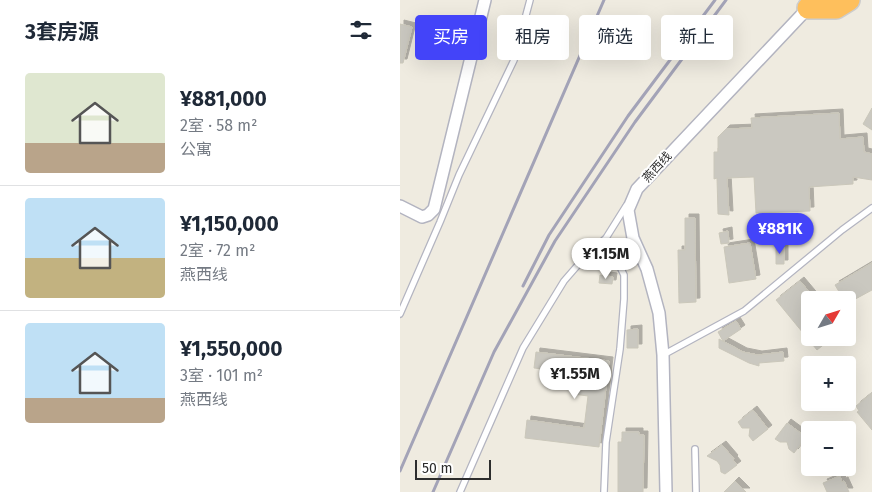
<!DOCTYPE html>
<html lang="zh">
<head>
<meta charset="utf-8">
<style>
	:root { --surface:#fff; --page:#f6f6f7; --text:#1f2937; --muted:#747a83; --line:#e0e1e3; --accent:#4344f9 }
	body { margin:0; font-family:"Fira Sans","Noto Sans SC",sans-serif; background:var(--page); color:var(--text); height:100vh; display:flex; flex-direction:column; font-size:19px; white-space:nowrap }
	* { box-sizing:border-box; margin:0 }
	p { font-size:16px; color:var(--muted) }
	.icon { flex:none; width:28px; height:28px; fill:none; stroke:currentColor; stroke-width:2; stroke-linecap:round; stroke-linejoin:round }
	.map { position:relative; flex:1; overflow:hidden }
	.panel { display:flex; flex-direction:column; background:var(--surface); width:400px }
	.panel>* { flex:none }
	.top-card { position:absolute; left:15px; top:15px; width:381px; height:45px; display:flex; gap:10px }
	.needle { width:32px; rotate:51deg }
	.buttons { position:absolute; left:401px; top:291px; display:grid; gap:10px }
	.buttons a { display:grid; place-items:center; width:55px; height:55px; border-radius:5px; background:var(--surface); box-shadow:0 5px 20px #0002; font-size:25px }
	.scale { position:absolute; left:15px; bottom:12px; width:76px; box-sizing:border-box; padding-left:5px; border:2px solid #2d2d2d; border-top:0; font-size:14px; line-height:18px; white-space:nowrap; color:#2d2d2d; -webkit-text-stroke:4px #fff; paint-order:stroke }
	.price { position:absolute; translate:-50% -42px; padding:0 11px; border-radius:18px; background:#fff; color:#222; font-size:16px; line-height:32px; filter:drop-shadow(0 1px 2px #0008) }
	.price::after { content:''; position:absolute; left:50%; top:30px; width:15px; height:11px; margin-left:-8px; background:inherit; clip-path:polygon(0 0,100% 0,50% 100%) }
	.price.active { background:var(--accent); color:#fff }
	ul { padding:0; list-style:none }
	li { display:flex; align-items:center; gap:15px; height:125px; padding:0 25px }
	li+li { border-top:1px solid var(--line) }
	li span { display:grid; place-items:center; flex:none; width:140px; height:100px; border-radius:5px; color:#555 }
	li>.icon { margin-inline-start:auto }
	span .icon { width:60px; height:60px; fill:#fffc; stroke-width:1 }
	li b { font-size:21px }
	h2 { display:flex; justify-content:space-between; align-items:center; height:60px; padding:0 25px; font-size:21px }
	.chip { padding:0 18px; border-radius:5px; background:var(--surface); box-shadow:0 5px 20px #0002; font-size:18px; line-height:45px }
	.chip.active { background:var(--accent); color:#fff }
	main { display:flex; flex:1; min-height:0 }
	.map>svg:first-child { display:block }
</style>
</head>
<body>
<main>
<section class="panel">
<h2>3套房源<svg class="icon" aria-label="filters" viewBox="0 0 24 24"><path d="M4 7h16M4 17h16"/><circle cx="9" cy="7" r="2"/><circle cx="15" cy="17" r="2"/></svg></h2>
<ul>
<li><span style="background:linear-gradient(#dfe7d0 70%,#b9a48a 0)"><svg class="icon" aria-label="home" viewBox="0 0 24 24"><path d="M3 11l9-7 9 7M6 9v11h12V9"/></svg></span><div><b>¥881,000</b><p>2室 · 58 m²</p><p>公寓</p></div></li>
<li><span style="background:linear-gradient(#bfe0f5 60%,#c2b280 0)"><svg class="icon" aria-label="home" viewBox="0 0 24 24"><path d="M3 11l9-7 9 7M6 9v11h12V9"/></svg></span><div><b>¥1,150,000</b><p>2室 · 72 m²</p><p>燕西线</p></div></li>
<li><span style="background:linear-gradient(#bfe0f5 75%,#b9a48a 0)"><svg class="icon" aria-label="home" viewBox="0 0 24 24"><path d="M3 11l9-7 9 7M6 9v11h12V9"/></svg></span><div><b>¥1,550,000</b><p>3室 · 101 m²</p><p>燕西线</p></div></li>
</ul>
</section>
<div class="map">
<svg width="472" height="492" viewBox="0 0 472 492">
	<defs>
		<filter id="shadow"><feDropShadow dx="4" dy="-4" stdDeviation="0" flood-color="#0004"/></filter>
	</defs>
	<rect width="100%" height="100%" fill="#efebe0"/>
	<!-- building -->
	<path fill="#cac8c0" stroke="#cac7ba" filter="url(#shadow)" d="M0,24L12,27L3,63H0Z
		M472,108V130L463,124Z
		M439,113L440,139L463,137L464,152L472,154V180L453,177V184L409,187L410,211L356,213L354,177L327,178L329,215L318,214L317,178L314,179V152H318V137L326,129L352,128L351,118Z
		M285,218H295L296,302L279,303L278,250H285Z
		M328,231L329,243L321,244L319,233Z
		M350,243L356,279L329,283L324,247Z
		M376,247H384V264H376Z
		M472,263V290L448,303V300H444L435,285Z
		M200,275L213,277L212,284L199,283Z
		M400,281L416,300H410V338H432L417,350L376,300Z
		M336,321L341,329L323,341L318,332Z
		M238,329V348H227V330Z
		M319,339L343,352L358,355L383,352L384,361L359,363V366L349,363L319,348Z
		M136,352L209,361L199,447L125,438L127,420L184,428L188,396L173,394L175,373L134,368Z
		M402,383H410V399L402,398Z
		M472,393V430L457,412L459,411L456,406Z
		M353,410L368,429L353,441L349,436L350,428H342L338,422Z
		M387,423L406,437L394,453L389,449L387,442H380L375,439Z
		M222,432H239V435H244L243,492H218V442H222Z
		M322,445L334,459L333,460L337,465L325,474L321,472L320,465L317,461L307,456Z
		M440,476L442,482L444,481L449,492H427L423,483Z
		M335,481L346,492H324Z"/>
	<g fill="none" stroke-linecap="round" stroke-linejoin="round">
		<defs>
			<path id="lane" d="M0,314L40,222L59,175L114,60L130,0
				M263,355L344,311L442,230L472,208
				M295,449L296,492
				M60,492L123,348L164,281L184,258L206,238L226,206
				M204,492L206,442L220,349L224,299V275L206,238"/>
			<path id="street" d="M0,206L22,217L28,215L34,209L85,0
				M266,492L263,355L259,313L247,269L233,238L228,210L237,189L408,8"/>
			<path id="highway" d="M408,8H436L449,0"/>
		</defs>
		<!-- lane casing -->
		<use href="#lane" stroke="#b3b4c0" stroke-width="8"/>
		<!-- street casing -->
		<use href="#street" stroke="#b3b4c0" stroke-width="14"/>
		<!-- highway casing -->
		<use href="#highway" stroke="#cdcdcd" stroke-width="24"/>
		<!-- lane -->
		<use href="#lane" stroke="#fff" stroke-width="5.5"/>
		<!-- street -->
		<use href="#street" stroke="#fff" stroke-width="11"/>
		<!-- highway -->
		<use href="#highway" stroke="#febf5c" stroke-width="21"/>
		<!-- rail -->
		<path stroke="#a3a3b7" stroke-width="3" d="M123,286L149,235L228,116L315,0
			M0,471L204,0
			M33,492L94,352L155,241L235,122L326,0"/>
	</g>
	<g text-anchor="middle" stroke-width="4" stroke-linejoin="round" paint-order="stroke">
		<!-- street labels -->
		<g font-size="12" fill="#2d2d2d" stroke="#fff">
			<text transform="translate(257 167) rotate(-47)" y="4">燕西线</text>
		</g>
	</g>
</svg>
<div class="buttons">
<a><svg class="needle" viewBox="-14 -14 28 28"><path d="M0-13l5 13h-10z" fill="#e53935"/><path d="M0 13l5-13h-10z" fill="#747a83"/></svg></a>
<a>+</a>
<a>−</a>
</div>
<div class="scale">50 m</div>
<b class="price active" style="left:380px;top:255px">¥881K</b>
<b class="price" style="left:206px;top:280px">¥1.15M</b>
<b class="price" style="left:175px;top:400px">¥1.55M</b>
<div class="top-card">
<a class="chip active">买房</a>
<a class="chip">租房</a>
<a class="chip">筛选</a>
<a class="chip">新上</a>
</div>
</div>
</main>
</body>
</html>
